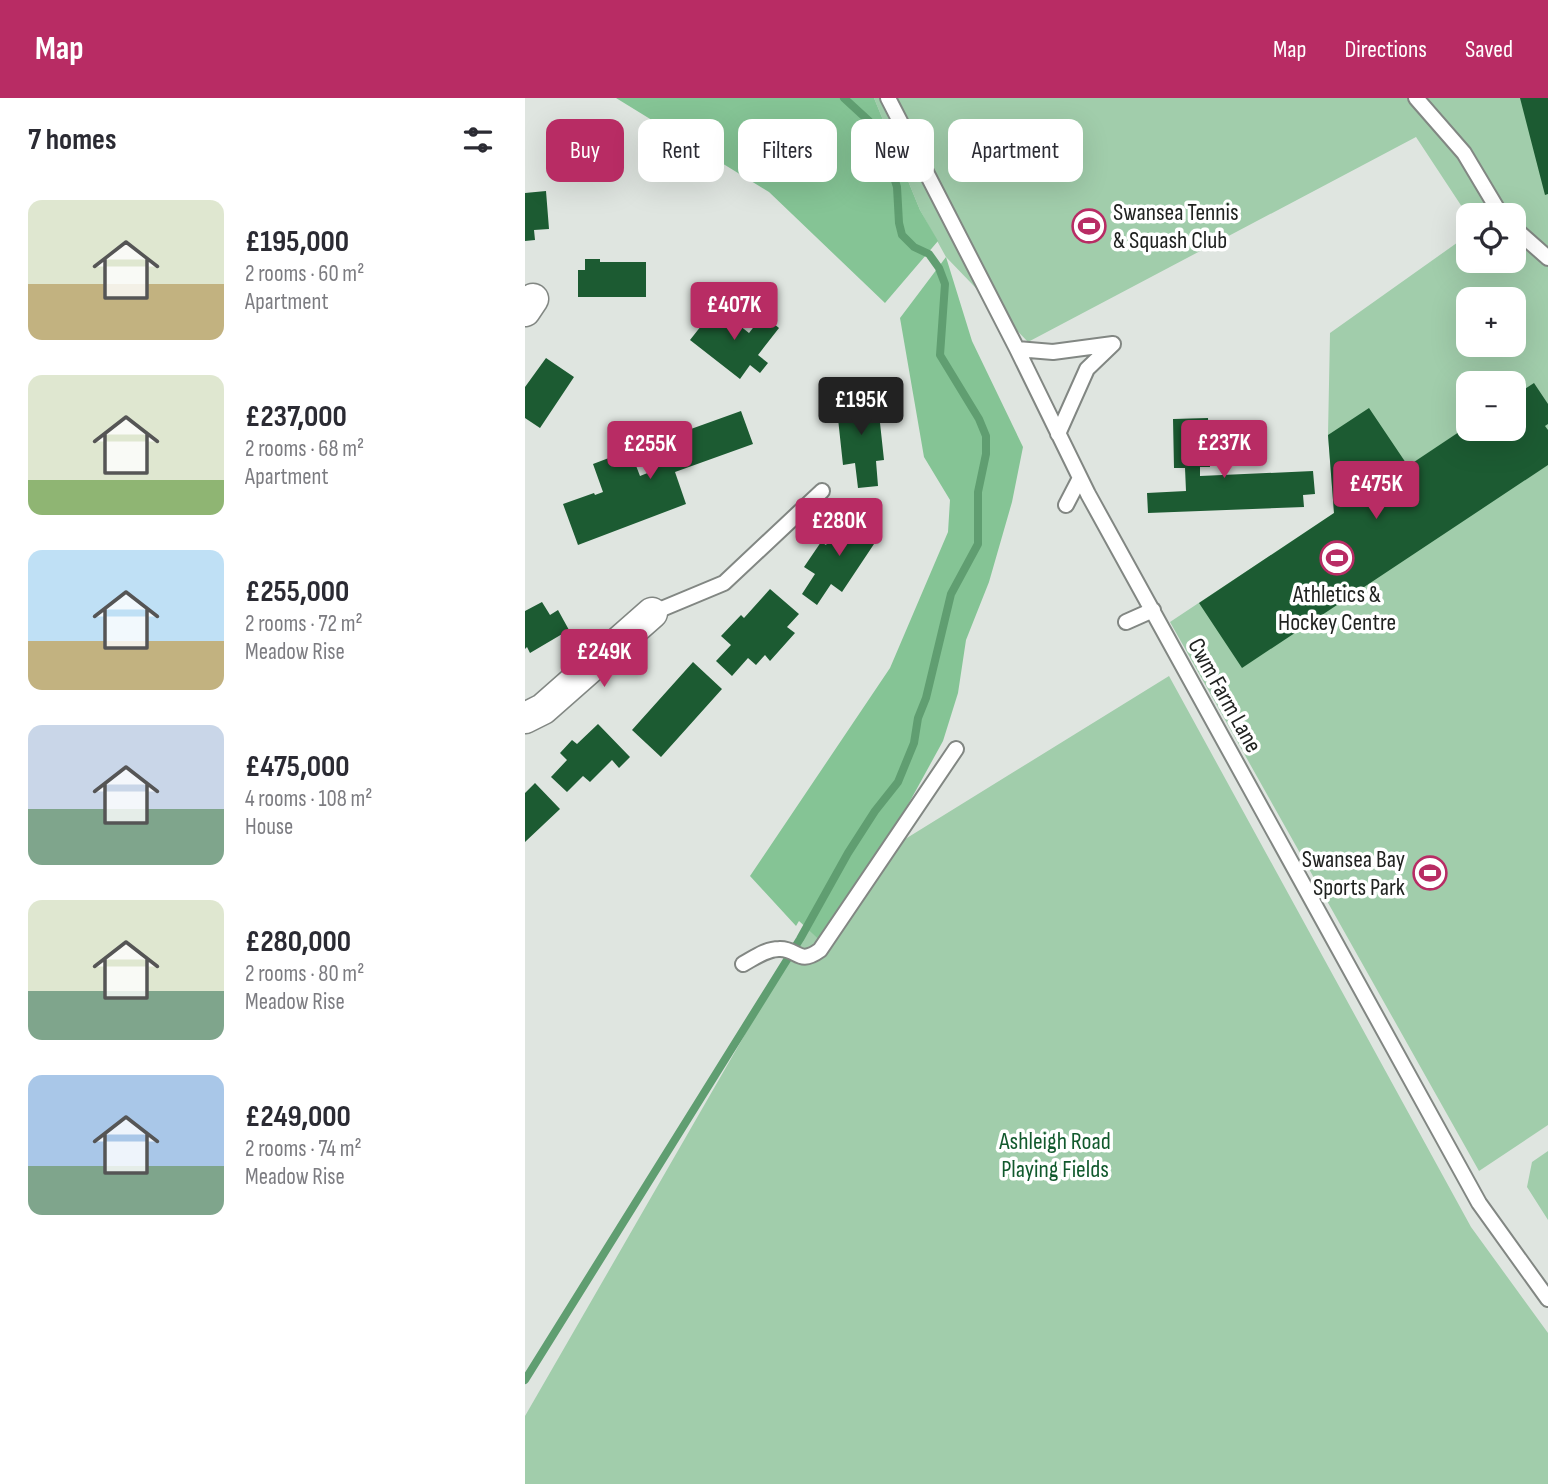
<!DOCTYPE html>
<html lang="en">
<head>
<meta charset="utf-8">
<style>
	:root { --surface:#fff; --page:#f7f7f7; --text:#2b2b33; --muted:#7c7c81; --accent:#b82c64 }
	body { margin:0; font-family:"Sofia Sans Condensed",sans-serif; background:var(--page); color:var(--text); height:100vh; display:flex; flex-direction:column; font-size:26px; white-space:nowrap }
	* { box-sizing:border-box; margin:0 }
	p { font-size:23px; color:var(--muted) }
	.icon { flex:none; width:38px; height:38px; fill:none; stroke:currentColor; stroke-width:2; stroke-linecap:round; stroke-linejoin:round }
	.map { position:relative; flex:1; overflow:hidden }
	.details { display:flex; flex-direction:column; background:var(--surface); width:525px }
	.details>* { flex:none }
	.banner { position:absolute; left:21px; top:21px; width:665px; height:63px; display:flex; gap:14px }
	.buttons { position:absolute; left:931px; top:105px; display:grid; gap:14px }
	.buttons a { display:grid; place-items:center; width:70px; height:70px; border-radius:14px; background:var(--surface); box-shadow:0 7px 28px #0002; font-size:35px }
	.price { position:absolute; translate:-50% -60px; padding:0 16px; border-radius:7px; background:var(--accent); color:#fff; font-size:23px; line-height:46px; filter:drop-shadow(0 2px 4px #0008) }
	.price::after { content:''; position:absolute; left:50%; top:42px; width:21px; height:16px; margin-left:-10px; background:inherit; clip-path:polygon(0 0,100% 0,50% 100%) }
	.price.selected { background:#222; color:#fff }
	ul { padding:0; list-style:none }
	li { display:flex; align-items:center; gap:21px; height:175px; padding:0 28px }
	li span { display:grid; place-items:center; flex:none; width:196px; height:140px; border-radius:14px; color:#555 }
	li>.icon { margin-inline-start:auto }
	span .icon { width:84px; height:84px; fill:#fffc; stroke-width:1 }
	li b { font-size:30px }
	h2 { display:flex; justify-content:space-between; align-items:center; height:84px; padding:0 28px; font-size:30px }
	.chip { padding:0 24px; border-radius:14px; background:var(--surface); box-shadow:0 7px 28px #0002; font-size:24px; line-height:63px }
	.chip.selected { background:var(--accent); color:#fff }
	header { display:flex; align-items:center; gap:42px; box-sizing:border-box; height:98px; padding:0 35px; background:var(--accent); color:#fff }
	header strong { font-size:33px }
	nav { display:flex; gap:38px; margin-inline-start:auto; font-size:24px }
	main { display:flex; flex:1; min-height:0 }
	.map>svg:first-child { display:block }
</style>
</head>
<body>
<header>
<strong>Map</strong>
<nav><a>Map</a><a>Directions</a><a>Saved</a></nav>
</header>
<main>
<section class="details">
<h2>7 homes<svg class="icon" aria-label="filters" viewBox="0 0 24 24"><path d="M4 7h16M4 17h16"/><circle cx="9" cy="7" r="2"/><circle cx="15" cy="17" r="2"/></svg></h2>
<ul>
<li><span style="background:linear-gradient(#dfe7d0 60%,#c2b280 0)"><svg class="icon" aria-label="home" viewBox="0 0 24 24"><path d="M3 11l9-7 9 7M6 9v11h12V9"/></svg></span><div><b>£195,000</b><p>2 rooms · 60 m²</p><p>Apartment</p></div></li>
<li><span style="background:linear-gradient(#dfe7d0 75%,#8fb573 0)"><svg class="icon" aria-label="home" viewBox="0 0 24 24"><path d="M3 11l9-7 9 7M6 9v11h12V9"/></svg></span><div><b>£237,000</b><p>2 rooms · 68 m²</p><p>Apartment</p></div></li>
<li><span style="background:linear-gradient(#bfe0f5 65%,#c2b280 0)"><svg class="icon" aria-label="home" viewBox="0 0 24 24"><path d="M3 11l9-7 9 7M6 9v11h12V9"/></svg></span><div><b>£255,000</b><p>2 rooms · 72 m²</p><p>Meadow Rise</p></div></li>
<li><span style="background:linear-gradient(#c9d6e8 60%,#7fa58c 0)"><svg class="icon" aria-label="home" viewBox="0 0 24 24"><path d="M3 11l9-7 9 7M6 9v11h12V9"/></svg></span><div><b>£475,000</b><p>4 rooms · 108 m²</p><p>House</p></div></li>
<li><span style="background:linear-gradient(#dfe7d0 65%,#7fa58c 0)"><svg class="icon" aria-label="home" viewBox="0 0 24 24"><path d="M3 11l9-7 9 7M6 9v11h12V9"/></svg></span><div><b>£280,000</b><p>2 rooms · 80 m²</p><p>Meadow Rise</p></div></li>
<li><span style="background:linear-gradient(#a9c7e8 65%,#7fa58c 0)"><svg class="icon" aria-label="home" viewBox="0 0 24 24"><path d="M3 11l9-7 9 7M6 9v11h12V9"/></svg></span><div><b>£249,000</b><p>2 rooms · 74 m²</p><p>Meadow Rise</p></div></li>
</ul>
</section>
<div class="map">
<svg width="1023" height="1386" viewBox="0 0 1023 1386">
	<rect width="100%" height="100%" fill="#dfe5e0"/>
	<!-- green -->
	<path fill="#a1cdab" fill-rule="evenodd" d="M349,0H1023V1027L954,1073L645,524L809,415L803,337L805,235L943,137V163H989V117L943,118L891,39L503,244L421,159L395,112ZM943,201H989V247H943ZM943,285H989V331H943Z
		M644,578L946,1129L1023,1235V1386H0V1318L275,841L356,756Z
		M1023,1053V1122L1002,1089L1007,1064Z"/>
	<!-- forest -->
	<path fill="#85c495" d="M91,0H349L395,112L413,143L360,205L244,94Z
		M421,159L447,243L498,349L487,404L464,484L441,542L433,595L418,643L356,756L301,848L274,823L271,828L225,778L365,570L423,434L425,402L399,359L375,220Z"/>
	<g fill="none" stroke-linecap="round" stroke-linejoin="round">
		<!-- stream -->
		<path stroke="#609e71" stroke-width="8" d="M0,1282L275,841L323,755L350,713L373,684L389,645L393,620L401,600L426,496L453,446V394L461,356V338L454,321L415,257L420,186L414,170L404,156L389,149L377,137L374,125L372,89L356,38L344,23L319,0"/>
	</g>
	<!-- building -->
	<path fill="#1c5b32" d="M995,0H1023V96L1020,97Z
		M21,93L24,131L9,132L10,142L0,143V95Z
		M60,161H75V164H121V199H53V172H60Z
		M191,209L224,235L238,217L254,230L233,257L243,265L235,275L225,267L215,281L165,242Z
		M21,260L49,279L15,330L0,320V289Z
		M1009,285L1023,306V326L1020,328L1023,332V367L717,570L674,505L809,415L803,337L844,310L883,368L943,328V331H989V298Z
		M352,297L359,362L351,363L353,388L333,390L330,365L318,367L311,302Z
		M216,313L228,346L150,374L161,406L53,447L38,406L69,395L70,397L78,394L68,366L105,352L115,378L130,372L128,367L160,356L152,336Z
		M683,320L685,369H675V378L788,373L790,396L778,397L779,409L623,415L622,395L661,393L660,370H649L648,321Z
		M322,415L355,437L317,494L306,486L292,507L277,496L290,476L279,469L296,444L301,447Z
		M245,491L274,516L262,529L270,535L245,563L240,557L231,567L223,560L207,578L191,563L206,547L196,538L216,517L219,520Z
		M17,504L25,517L33,512L44,532L5,555L2,549L0,551V513Z
		M168,564L197,591L136,659L107,632Z
		M73,626L105,659L94,670L87,662L65,684L58,678L42,694L26,679L42,662L35,655L47,642L52,646Z
		M10,685L35,711L0,744V695Z"/>
	<g fill="none" stroke-linecap="round" stroke-linejoin="round">
		<defs>
			<path id="lane" d="M363,0L492,251L563,396L954,1105L1023,1201
				M891,0L939,55L976,117
				M989,130L1023,160
				M492,251L528,254L588,246
				M533,336L562,271L588,246
				M541,407L555,380
				M127,515L199,485L297,393
				M601,524L628,512
				M218,866C229,860 241,851 254,851C273,850 273,868 295,852L431,651"/>
			<path id="street" d="M0,213L8,201
				M0,620L18,611L127,515"/>
		</defs>
		<!-- lane casing -->
		<use href="#lane" stroke="#828783" stroke-width="18"/>
		<!-- street casing -->
		<use href="#street" stroke="#828783" stroke-width="33"/>
		<!-- lane -->
		<use href="#lane" stroke="#fff" stroke-width="14"/>
		<!-- street -->
		<use href="#street" stroke="#fff" stroke-width="30"/>
	</g>
	<!-- icons -->
	<defs>
		<symbol id="stadium-ring" viewBox="-11 -11 22 22"><circle r="9.5" fill="#fff" stroke="#b82c64" stroke-width="1.5"/><path d="M0-5a6.5 5 0 1 0 0 10a6.5 5 0 1 0 0-10ZM-3.5-1.8h7v3.6h-7Z" fill="#b82c64"/></symbol>
	</defs>
	<g fill-rule="evenodd">
		<use href="#stadium-ring" x="545" y="109" width="38" height="38"/>
		<use href="#stadium-ring" x="793" y="441" width="38" height="38"/>
		<use href="#stadium-ring" x="886" y="756" width="38" height="38"/>
	</g>
	<g text-anchor="middle" stroke-width="7" stroke-linejoin="round" paint-order="stroke">
		<!-- poi labels -->
		<g font-size="24" fill="#202220" stroke="#fff" text-anchor="start">
			<text x="588" y="122">Swansea Tennis<tspan x="588" dy="28">&amp; Squash Club</tspan></text>
			<text x="812" y="504" text-anchor="middle">Athletics &amp;<tspan x="812" dy="28">Hockey Centre</tspan></text>
			<text x="880" y="769" text-anchor="end">Swansea Bay<tspan x="880" dy="28">Sports Park</tspan></text>
		</g>
		<!-- street labels -->
		<g font-size="24" fill="#202220" stroke="#fff">
			<text transform="translate(700 597) rotate(61)" y="8">Cwm Farm Lane</text>
		</g>
		<!-- park labels -->
		<g font-size="24" fill="#11592d" stroke="#fff">
			<text x="530" y="1051">Ashleigh Road<tspan x="530" dy="28">Playing Fields</tspan></text>
		</g>
	</g>
</svg>
<div class="buttons">
<a><svg class="icon" aria-label="locate" viewBox="0 0 24 24"><circle cx="12" cy="12" r="6"/><path d="M12 2v4M12 18v4M2 12h4M18 12h4"/></svg></a>
<a>+</a>
<a>−</a>
</div>
<b class="price" style="left:209px;top:244px">£407K</b>
<b class="price selected" style="left:336px;top:339px">£195K</b>
<b class="price" style="left:699px;top:382px">£237K</b>
<b class="price" style="left:125px;top:383px">£255K</b>
<b class="price" style="left:851px;top:423px">£475K</b>
<b class="price" style="left:314px;top:460px">£280K</b>
<b class="price" style="left:79px;top:591px">£249K</b>
<div class="banner">
<a class="chip selected">Buy</a>
<a class="chip">Rent</a>
<a class="chip">Filters</a>
<a class="chip">New</a>
<a class="chip">Apartment</a>
</div>
</div>
</main>
</body>
</html>
